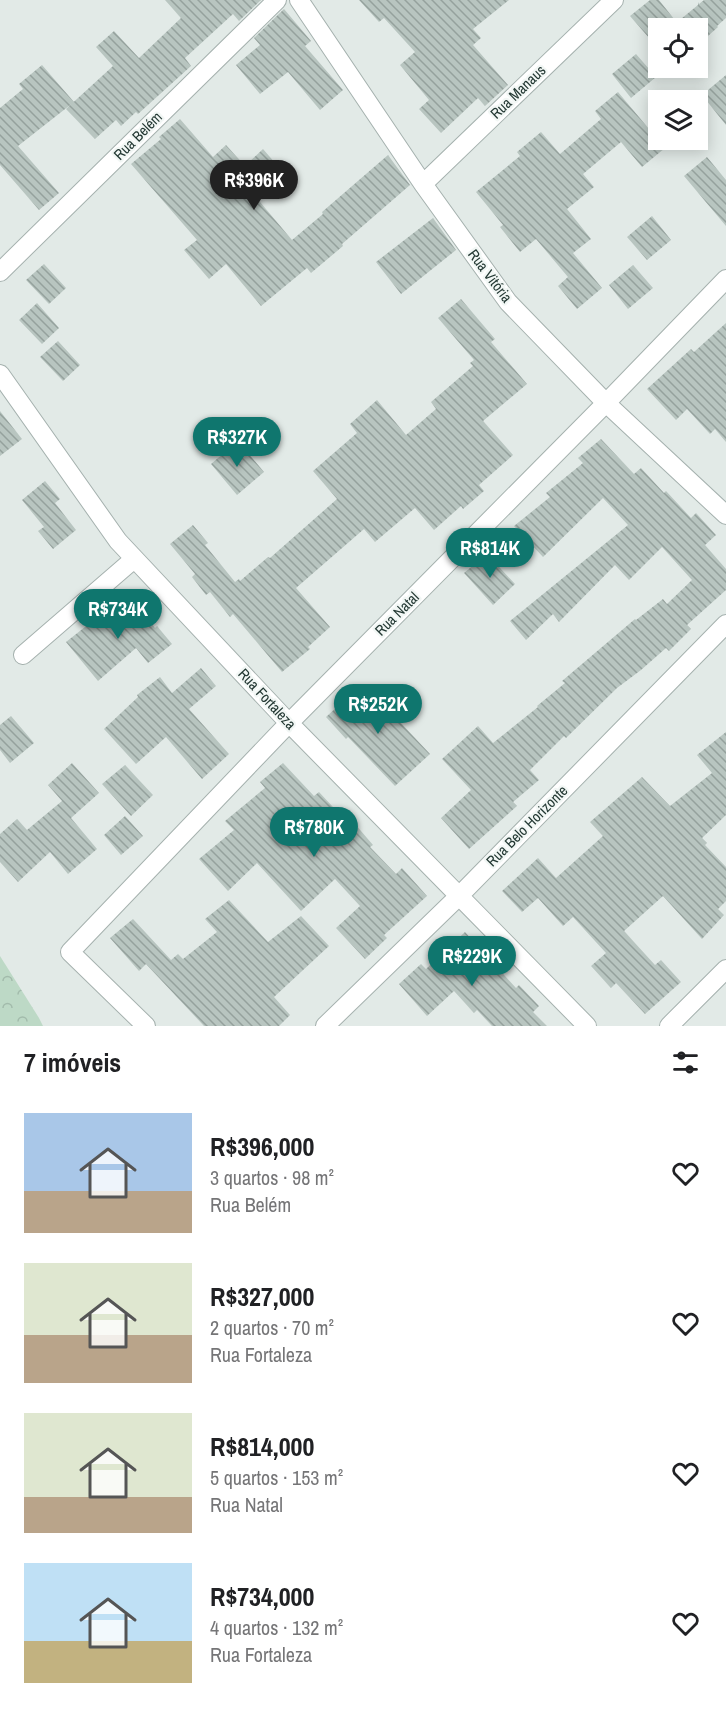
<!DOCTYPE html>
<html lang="pt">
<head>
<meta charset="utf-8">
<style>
	:root { --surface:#fff; --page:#f6f6f6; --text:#202124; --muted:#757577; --accent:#0f766e }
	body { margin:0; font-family:"Archivo Narrow",sans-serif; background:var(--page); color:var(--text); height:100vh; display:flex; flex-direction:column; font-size:22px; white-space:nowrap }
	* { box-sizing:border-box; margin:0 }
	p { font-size:20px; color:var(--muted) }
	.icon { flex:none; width:33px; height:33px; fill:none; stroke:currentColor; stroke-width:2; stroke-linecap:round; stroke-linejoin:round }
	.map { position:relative; height:1026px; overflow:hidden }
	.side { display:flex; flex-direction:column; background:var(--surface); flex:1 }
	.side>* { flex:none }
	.buttons { position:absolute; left:648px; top:18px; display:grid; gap:12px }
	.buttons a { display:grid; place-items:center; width:60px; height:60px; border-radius:0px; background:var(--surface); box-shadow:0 3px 15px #0003; font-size:30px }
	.price { position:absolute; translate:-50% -51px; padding:0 14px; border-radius:21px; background:var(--accent); color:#fff; font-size:20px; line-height:39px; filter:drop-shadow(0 2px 3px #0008) }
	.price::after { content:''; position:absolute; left:50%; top:36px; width:18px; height:14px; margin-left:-9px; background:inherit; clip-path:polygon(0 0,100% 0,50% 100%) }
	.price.on { background:#222; color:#fff }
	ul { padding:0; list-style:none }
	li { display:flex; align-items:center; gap:18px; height:150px; padding:0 24px }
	li span { display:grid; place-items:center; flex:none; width:168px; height:120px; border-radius:0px; color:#555 }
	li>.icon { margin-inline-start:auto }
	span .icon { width:72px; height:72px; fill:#fffc; stroke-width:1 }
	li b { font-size:26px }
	h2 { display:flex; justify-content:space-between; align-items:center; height:72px; padding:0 24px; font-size:26px }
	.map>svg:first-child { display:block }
</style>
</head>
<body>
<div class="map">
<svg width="726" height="1026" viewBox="0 0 726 1026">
	<defs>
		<pattern id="forest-crowns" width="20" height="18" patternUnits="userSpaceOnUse" patternTransform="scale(1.5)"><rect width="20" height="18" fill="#bdd9c6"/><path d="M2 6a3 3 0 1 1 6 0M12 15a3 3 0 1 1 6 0" fill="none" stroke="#a2bbab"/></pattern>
		<pattern id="building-back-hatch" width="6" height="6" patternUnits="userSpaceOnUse" patternTransform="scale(1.5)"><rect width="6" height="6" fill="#b8c5c0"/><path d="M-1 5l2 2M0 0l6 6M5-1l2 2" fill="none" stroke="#95a19d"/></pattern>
	</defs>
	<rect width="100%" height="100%" fill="#e2eae7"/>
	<!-- forest -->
	<path fill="url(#forest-crowns)" d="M0,956L39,1018L43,1026H0Z"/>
	<!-- building -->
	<path fill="url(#building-back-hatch)" d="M165,0H261L239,21L233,14L185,58L191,66L138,114L136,112L121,126L116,120L95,139L66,109L113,66L96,47L114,31L139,58L181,18Z
		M359,0H509L473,29L481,38L473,45L508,85L485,106L478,98L441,133L419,109L429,100L400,65L415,52L384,18L379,22Z
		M650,0H659L674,19L663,28H658V32L650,39L630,16Z
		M704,0H726V18L717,26L718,27L698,45V28H670L698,5V2L699,4Z
		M284,9L311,41L305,46L343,90L320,110L288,72L260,94L236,65L260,45L254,38Z
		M636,54L656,77L631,98L612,74Z
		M42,65L74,102L18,146L59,193L39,210L0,165V108L23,89L19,84Z
		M726,75V125L702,95Z
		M618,92L665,148L642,167L621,142L583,174L594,187L567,209L591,239L573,253L602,288L577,309L558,286L568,277L536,239L520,252L500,227L503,225L476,192L520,156L517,152L541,132L560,154L601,119L595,111Z
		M180,119L213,157L226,145L245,166L263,149L282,171L255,196L292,240L323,214L322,212L388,155L410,185L342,244L343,246L311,273L307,268L261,306L226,264L209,279L184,250L197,240L131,164L161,139L159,137Z
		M707,157L726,180V226L684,176Z
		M652,216L671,240L647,260L627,237Z
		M433,218L456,250L401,294L376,262Z
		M44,264L66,288L49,304L26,280Z
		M633,265L653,288L628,309L609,285Z
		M461,299L495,339L491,342L527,384L483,421L513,455L479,485L484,491L463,509L461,506L434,530L415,508L375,542L364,529L296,588L330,627L308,647L310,649L282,672L233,614L230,617L210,592L206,595L192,577L195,574L170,544L193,525L208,543L205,545L235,582L239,579L240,581L268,557L270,558L337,499L313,471L357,433L350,424L377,400L406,435L436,409L431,402L473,366L470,363L474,360L438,318Z
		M37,303L59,328L42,344L19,320Z
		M726,323V442L715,429L710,434L687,409L676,420L647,389L691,349L694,352Z
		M58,341L80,365L63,381L40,357Z
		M0,411L22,439L0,456Z
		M601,439L634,474L641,468L664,493L666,491L691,518L696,513L716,535L705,545L726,569V590L687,625L691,629L669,651L666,648L641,670L617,688L566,738L564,736L530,770L539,780L513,802L517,806L469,849L441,818L471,790L442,759L478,726L493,743L538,707L537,706L565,683L562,681L635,619L636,620L663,599L667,604L692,580L662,547L629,580L615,565L559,622L553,614L526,640L510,621L628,525L603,498L543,557L514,526L550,497L546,493L583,463L578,458Z
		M238,441L264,472L237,495L211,464Z
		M45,481L60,499L55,503L76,530L53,549L38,531L44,527L22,500Z
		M487,554L515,584L493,605L464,573Z
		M131,597L155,628L157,626L172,644L148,663L136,648L98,681L66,642L90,623L93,627Z
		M201,668L216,686L189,709L229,754L202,779L166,737L136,764L104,729L138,697L137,695L160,677L172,693Z
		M362,684L384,709L386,707L430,754L395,786L348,737L346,739L326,717Z
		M11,716L34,743L10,763L0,750V725Z
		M726,732V815L702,838L707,843L705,845L726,867V901L718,909L724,915L702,939L663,896L624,931L655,965L661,960L681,982L645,1014L616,983L611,988L591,966L606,953L573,917L563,926L538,898L522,912L502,891L538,858L556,878L603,836L590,822L642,777L670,806L712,773L697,755Z
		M72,763L99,793L71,818L97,849L68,874L50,852L18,882L0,862V834L17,819L27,830L62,801L48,785Z
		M283,763L314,796L319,792L345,820L349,817L373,845L370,847L396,874L402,868L427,896L384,935L387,938L365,959L336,928L360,906L335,879L301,911L257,863L228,891L199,859L234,830L225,821L265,788L260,782Z
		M125,765L153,795L131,816L102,784Z
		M125,816L143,836L121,855L104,835Z
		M229,900L268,942L301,916L329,946L274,997L290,1015L279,1026H204L146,964L139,971L110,938L133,919L171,960L178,954L183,959L217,932L205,919Z
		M465,932L516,988L519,985L539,1006L533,1012L547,1026H492L477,1010L474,1013L454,991L427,1016L399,984L421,964L426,969Z"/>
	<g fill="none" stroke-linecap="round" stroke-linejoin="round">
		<defs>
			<path id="minor" d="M299,0L423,184L508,302L606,403L726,515
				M423,184L614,0
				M0,272L277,0
				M0,374L118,541L289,723L587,1026
				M23,655L134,559
				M146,1026L70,952L289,723L606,403L726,279
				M325,1026L459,896L726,624
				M669,1026L726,969"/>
		</defs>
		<!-- minor casing -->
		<use href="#minor" stroke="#a5b1ae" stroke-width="20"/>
		<!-- minor -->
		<use href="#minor" stroke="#fff" stroke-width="18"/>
	</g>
	<g text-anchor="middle" stroke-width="4.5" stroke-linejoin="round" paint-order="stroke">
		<!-- street labels -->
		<g font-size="15" fill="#243934" stroke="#f2f7f5">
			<text transform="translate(518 92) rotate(-44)" y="5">Rua Manaus</text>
			<text transform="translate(138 136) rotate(-45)" y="5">Rua Belém</text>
			<text transform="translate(490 276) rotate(53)" y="5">Rua Vitória</text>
			<text transform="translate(397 614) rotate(-45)" y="5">Rua Natal</text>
			<text transform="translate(267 699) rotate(47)" y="5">Rua Fortaleza</text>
			<text transform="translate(527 826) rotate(-45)" y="5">Rua Belo Horizonte</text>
		</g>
	</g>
</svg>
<div class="buttons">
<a><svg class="icon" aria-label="locate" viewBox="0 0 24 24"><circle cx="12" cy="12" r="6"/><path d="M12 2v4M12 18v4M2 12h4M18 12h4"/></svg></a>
<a><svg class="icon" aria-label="layers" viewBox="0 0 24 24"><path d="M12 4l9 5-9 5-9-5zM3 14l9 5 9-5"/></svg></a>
</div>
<b class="price on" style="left:254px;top:211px">R$396K</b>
<b class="price" style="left:237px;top:468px">R$327K</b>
<b class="price" style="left:490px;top:579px">R$814K</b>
<b class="price" style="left:118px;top:640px">R$734K</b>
<b class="price" style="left:378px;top:735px">R$252K</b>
<b class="price" style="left:314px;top:858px">R$780K</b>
<b class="price" style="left:472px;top:987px">R$229K</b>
</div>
<section class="side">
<h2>7 imóveis<svg class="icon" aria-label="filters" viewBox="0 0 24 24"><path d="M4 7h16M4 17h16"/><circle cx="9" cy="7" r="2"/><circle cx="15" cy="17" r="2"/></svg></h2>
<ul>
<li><span style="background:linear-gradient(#a9c7e8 65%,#b9a48a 0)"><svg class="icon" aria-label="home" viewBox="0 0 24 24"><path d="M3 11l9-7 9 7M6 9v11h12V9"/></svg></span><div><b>R$396,000</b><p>3 quartos · 98 m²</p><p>Rua Belém</p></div><svg class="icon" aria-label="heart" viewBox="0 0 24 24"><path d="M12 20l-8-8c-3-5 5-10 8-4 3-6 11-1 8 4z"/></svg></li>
<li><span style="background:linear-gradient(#dfe7d0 60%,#b9a48a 0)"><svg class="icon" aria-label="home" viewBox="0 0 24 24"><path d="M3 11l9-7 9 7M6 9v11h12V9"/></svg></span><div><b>R$327,000</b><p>2 quartos · 70 m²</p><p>Rua Fortaleza</p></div><svg class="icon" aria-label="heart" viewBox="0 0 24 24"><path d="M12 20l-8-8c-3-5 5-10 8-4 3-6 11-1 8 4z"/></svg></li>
<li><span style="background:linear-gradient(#dfe7d0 70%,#b9a48a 0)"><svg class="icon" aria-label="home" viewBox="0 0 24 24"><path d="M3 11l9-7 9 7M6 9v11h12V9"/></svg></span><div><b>R$814,000</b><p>5 quartos · 153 m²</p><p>Rua Natal</p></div><svg class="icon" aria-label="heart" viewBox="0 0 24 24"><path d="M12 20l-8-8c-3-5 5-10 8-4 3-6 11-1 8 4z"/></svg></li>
<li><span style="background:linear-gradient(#bfe0f5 65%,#c2b280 0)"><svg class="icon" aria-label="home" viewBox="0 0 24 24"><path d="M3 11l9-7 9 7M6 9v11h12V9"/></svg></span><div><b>R$734,000</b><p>4 quartos · 132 m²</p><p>Rua Fortaleza</p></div><svg class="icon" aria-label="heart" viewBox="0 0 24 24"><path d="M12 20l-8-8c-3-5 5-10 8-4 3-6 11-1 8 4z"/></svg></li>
</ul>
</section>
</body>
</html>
